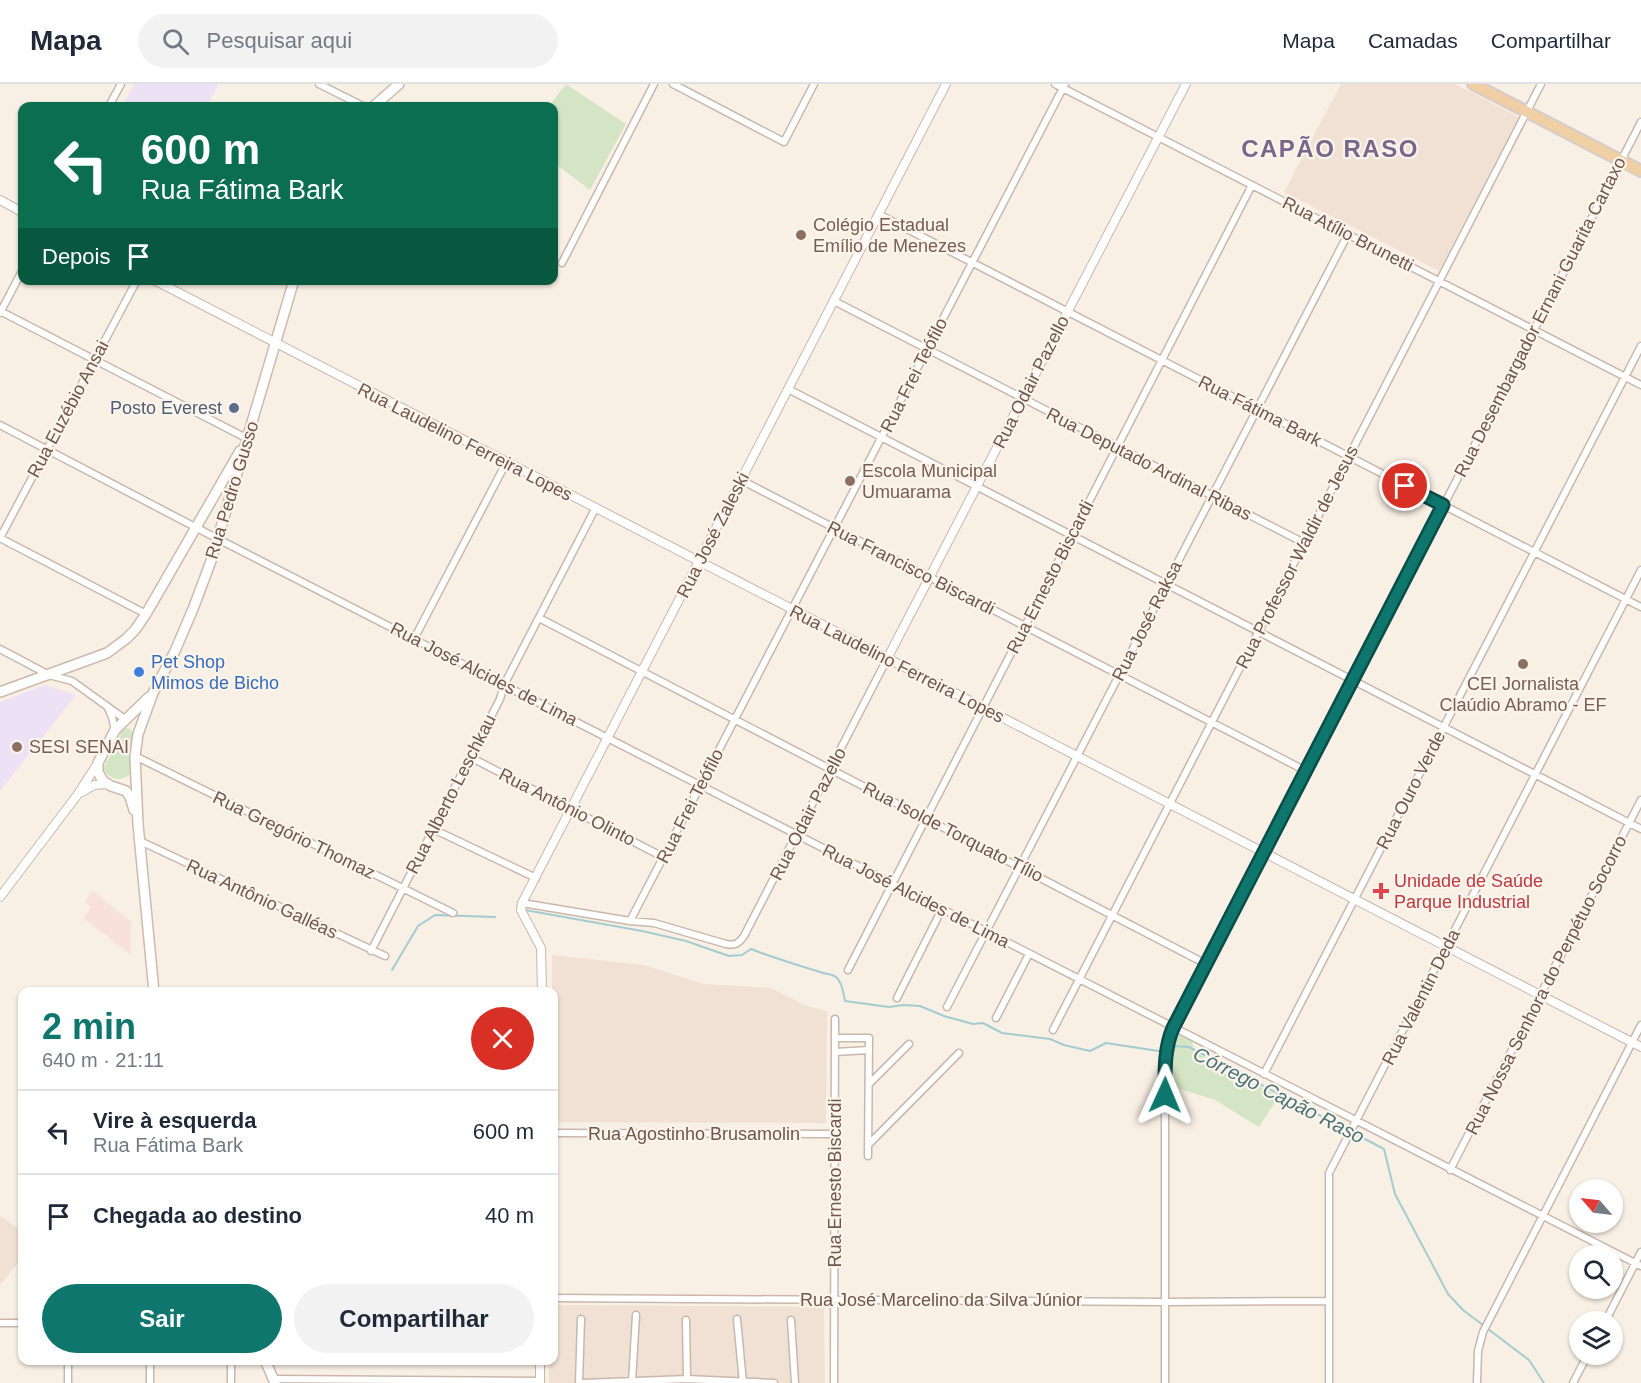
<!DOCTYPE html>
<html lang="pt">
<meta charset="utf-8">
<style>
body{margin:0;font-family:Arial,sans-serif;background:#f2f2f3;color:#1f2937;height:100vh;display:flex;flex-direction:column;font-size:22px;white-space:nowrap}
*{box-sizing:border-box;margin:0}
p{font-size:20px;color:#747a83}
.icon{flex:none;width:33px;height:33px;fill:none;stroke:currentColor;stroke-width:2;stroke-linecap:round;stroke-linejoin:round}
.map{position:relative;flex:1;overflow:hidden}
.panel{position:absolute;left:18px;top:903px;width:540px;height:378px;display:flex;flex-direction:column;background:#fff;border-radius:12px;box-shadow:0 2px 4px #0004}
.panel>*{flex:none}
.guide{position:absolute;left:18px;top:18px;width:540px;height:183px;border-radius:12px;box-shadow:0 2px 4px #0004;background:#0b6e4f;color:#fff;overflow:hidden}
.needle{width:39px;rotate:298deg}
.fabs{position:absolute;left:1569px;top:1095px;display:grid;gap:12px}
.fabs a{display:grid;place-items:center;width:54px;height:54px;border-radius:50%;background:#fff;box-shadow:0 2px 4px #0004;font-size:30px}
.pin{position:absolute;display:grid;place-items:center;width:51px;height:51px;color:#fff;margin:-26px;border:3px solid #fff;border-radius:50%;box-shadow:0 2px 6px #0007}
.me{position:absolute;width:66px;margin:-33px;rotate:1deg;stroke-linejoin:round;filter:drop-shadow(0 0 4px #0008)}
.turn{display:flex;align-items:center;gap:21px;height:126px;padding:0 24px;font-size:27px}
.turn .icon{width:78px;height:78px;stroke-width:2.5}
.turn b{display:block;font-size:42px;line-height:51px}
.then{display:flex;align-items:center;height:57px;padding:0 24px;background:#0003;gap:12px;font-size:22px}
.round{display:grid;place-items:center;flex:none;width:63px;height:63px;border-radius:32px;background:#f2f2f3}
.overview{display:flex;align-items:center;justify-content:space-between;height:102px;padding:0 24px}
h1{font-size:36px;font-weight:700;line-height:45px;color:#0f766e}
.action{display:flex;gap:12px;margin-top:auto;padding:12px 24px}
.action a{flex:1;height:69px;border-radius:36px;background:#0f766e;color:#fff;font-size:24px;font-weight:700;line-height:69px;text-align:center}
.action a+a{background:#f2f2f3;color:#1f2937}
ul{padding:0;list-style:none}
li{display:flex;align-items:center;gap:18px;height:84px;padding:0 24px;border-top:2px solid #e0e1e3}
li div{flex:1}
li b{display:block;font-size:22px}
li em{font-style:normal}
header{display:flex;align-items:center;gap:36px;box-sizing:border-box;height:84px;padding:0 30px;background:#fff;border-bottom:2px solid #e0e1e3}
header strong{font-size:28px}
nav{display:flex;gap:33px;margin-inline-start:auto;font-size:21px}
.search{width:420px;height:54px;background:#f2f2f3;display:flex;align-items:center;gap:15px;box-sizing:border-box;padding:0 21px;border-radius:33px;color:#747a83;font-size:22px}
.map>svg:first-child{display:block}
</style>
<header>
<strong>Mapa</strong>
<div class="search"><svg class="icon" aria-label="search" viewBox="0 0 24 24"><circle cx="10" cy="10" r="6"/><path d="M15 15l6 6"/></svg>Pesquisar aqui</div>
<nav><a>Mapa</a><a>Camadas</a><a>Compartilhar</a></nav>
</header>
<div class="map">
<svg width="1641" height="1299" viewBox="0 0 1641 1299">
<rect width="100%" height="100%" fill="#f9f0e5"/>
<path fill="#f0e1d4" d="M1341,0H1455L1519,33L1439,187L1284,108Z
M552,871L644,881L704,900L771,904L804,921L827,927L826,1039L554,1038V908L552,907Z
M0,1131L22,1148V1174L0,1201Z
M554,1221L824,1223L825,1299H549V1277L554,1276Z"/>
<path fill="#f8e1da" d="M93,807L131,838V871L83,834L91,823L85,818Z"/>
<path fill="#ede2f5" d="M134,0H219L207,22H122Z
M45,601L76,611L0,707V618Z"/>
<path fill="#d4e5c5" d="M566,0L626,40L590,106L554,79V22H549Z
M126,644L130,645L134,650L130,667L131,689C121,699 109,696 103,684L117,660L122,645Z
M1175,951L1191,954L1194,966L1208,976L1279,1012L1259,1043L1215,1016L1180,1005L1172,1001Z"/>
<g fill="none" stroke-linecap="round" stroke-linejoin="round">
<path stroke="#a3ccd1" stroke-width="2" d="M525,826L642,847L686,857L729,872L742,871L751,865C774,874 797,881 820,888C826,891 833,889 837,894C843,900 843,909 845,917L889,923L903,921L920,922L944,932L973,940L983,939L1002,949L1050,955L1064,961L1090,967L1106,959L1165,968
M392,886L418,842L435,831L495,833
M1170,965L1173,962L1189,963L1384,1065L1395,1110L1448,1210L1463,1226L1529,1276L1544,1299"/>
<g stroke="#c9b7ac" stroke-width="9">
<path id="minor" d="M319,0L363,22
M673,0L784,58L814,0
M1055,0L1641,301
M109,22L121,0
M878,130L1641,523
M562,179L654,0
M137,196L0,454L146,530
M834,217L1304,459
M0,227L248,355
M0,229L22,187
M788,305L1641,745
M0,341L218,455L1641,1182
M741,396L1306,687
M539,534L1206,880
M414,555L506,379
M0,565L49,591L72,597L126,636
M108,624L112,633L115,646
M135,672L453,829
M470,673L663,773
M433,745L536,794
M140,757L385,872
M522,819L630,837L654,839L726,860C735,862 739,859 744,852L887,575
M630,837L1065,0
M371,867L500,615L504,601L595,425
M848,886L1252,101
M897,914L942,825
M947,923L1348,150
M996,934L1029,870
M1053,946L1541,0
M835,954H869L868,1072
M835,968L869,966
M1264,990L1641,262
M869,1000L909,960
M554,1049L835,1050
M869,1060L959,969
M1450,1086L1641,716
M554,1214L1164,1218L1329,1217
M737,1235L743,1299
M686,1236L687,1295
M791,1236L795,1299
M1605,1238L1641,1168
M0,1239H22
M274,1295L540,1297
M632,1298L636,1231
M68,1299V1276
M150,1299V1276
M231,1299V1276
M579,1299L581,1235
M584,1299L687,1295L774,1299
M834,1299L835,935
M1165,1299V976L1171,951L1641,38
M1329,1299V1089L1641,486
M1477,1299L1478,1267L1483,1248L1641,941
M1573,1299L1588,1270"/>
</g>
<g stroke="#c9b7ac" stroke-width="10">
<path id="tertiary" d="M0,116L22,128
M154,196L1641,963
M887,575L1186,0
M82,708L94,701L108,700
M0,813L78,710L98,679
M542,908L541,864L523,830L521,826L522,819L946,0
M540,1299V1276"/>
</g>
<g stroke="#ceb9ad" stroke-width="12">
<path id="secondary" d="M374,22L399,0
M0,608L107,569L126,555L135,546L146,530L240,367
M134,726L130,713L126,707L111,702L103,697L98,688V679L115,646L149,613
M154,908L138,740L135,672L138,650L153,609L175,567L193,525L211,477L294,196
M265,1276L275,1299"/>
</g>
<g stroke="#d4cdca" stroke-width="14">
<path id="primary" d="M1473,0L1641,87"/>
</g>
<use href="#minor" stroke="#fff" stroke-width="6"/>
<use href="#tertiary" stroke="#fff" stroke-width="8"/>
<use href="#secondary" stroke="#fff" stroke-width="9"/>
<use href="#primary" stroke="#f0cfa5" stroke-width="10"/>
</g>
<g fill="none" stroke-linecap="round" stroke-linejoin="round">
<g stroke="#0a4d48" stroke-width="15">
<path id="route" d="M1165,1011C1165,988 1164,965 1173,944L1443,421L1405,402"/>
</g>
<use href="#route" stroke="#0f766e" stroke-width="10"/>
</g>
<g fill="#8d6e63" stroke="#fcf4ea" stroke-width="2">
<circle cx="801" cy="151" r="6"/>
<circle cx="850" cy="397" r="6"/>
<circle cx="1523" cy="580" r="6"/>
<circle cx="17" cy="663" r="6"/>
</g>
<circle fill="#5c6f8a" stroke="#fcf4ea" stroke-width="2" cx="234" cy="324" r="6"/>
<circle fill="#3f7fe0" stroke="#fcf4ea" stroke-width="2" cx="139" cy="588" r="6"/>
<path fill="#e0444e" stroke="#fcf4ea" stroke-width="2" d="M1378 798h6v6h6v6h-6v6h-6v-6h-6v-6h6z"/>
<g text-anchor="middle" stroke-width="4.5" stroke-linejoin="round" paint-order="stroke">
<g font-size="18" fill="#785e54" stroke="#fcf4ea" text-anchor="start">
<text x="813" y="147">Colégio Estadual<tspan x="813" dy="21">Emílio de Menezes</tspan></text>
<text x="862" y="393">Escola Municipal<tspan x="862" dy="21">Umuarama</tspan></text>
<text x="1523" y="606" text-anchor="middle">CEI Jornalista<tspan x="1523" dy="21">Claúdio Abramo - EF</tspan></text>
<text x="29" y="669">SESI SENAI</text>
</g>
<g font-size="18" fill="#6f574d" stroke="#fcf4ea">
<text transform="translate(1348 150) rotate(27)" y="6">Rua Atílio Brunetti</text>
<text transform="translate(1540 233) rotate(-63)" y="6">Rua Desembargador Ernani Guarita Cartaxo</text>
<text transform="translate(914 291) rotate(-63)" y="6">Rua Frei Teófilo</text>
<text transform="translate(1031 298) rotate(-63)" y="6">Rua Odair Pazello</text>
<text transform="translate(68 325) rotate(-62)" y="6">Rua Euzébio Ansai</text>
<text transform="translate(1260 327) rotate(27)" y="6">Rua Fátima Bark</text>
<text transform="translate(465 358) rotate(27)" y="6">Rua Laudelino Ferreira Lopes</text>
<text transform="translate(1149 380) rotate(27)" y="6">Rua Deputado Ardinal Ribas</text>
<text transform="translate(232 406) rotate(-73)" y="6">Rua Pedro Gusso</text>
<text transform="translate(713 451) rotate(-63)" y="6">Rua José Zaleski</text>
<text transform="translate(1297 473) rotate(-63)" y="6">Rua Professor Waldir de Jesus</text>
<text transform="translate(911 484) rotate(27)" y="6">Rua Francisco Biscardi</text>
<text transform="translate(1050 493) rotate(-63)" y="6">Rua Ernesto Biscardi</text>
<text transform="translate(1147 537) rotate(-63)" y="6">Rua José Raksa</text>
<text transform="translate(897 580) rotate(27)" y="6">Rua Laudelino Ferreira Lopes</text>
<text transform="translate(484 590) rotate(27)" y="6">Rua José Alcides de Lima</text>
<text transform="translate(1411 706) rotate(-63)" y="6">Rua Ouro Verde</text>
<text transform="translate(451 710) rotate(-63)" y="6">Rua Alberto Leschkau</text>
<text transform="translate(690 722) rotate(-63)" y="6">Rua Frei Teófilo</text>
<text transform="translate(567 723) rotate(27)" y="6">Rua Antônio Olinto</text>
<text transform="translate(808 730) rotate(-63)" y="6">Rua Odair Pazello</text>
<text transform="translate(953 748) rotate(27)" y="6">Rua Isolde Torquato Tílio</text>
<text transform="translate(294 751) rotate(26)" y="6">Rua Gregório Thomaz</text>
<text transform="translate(916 812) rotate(27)" y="6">Rua José Alcides de Lima</text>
<text transform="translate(262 815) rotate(25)" y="6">Rua Antônio Galléas</text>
<text transform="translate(1546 901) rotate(-63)" y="6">Rua Nossa Senhora do Perpétuo Socorro</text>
<text transform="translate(1421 913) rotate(-63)" y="6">Rua Valentin Deda</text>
<text x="694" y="1056">Rua Agostinho Brusamolin</text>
<text transform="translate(835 1099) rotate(-90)" y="6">Rua Ernesto Biscardi</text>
<text x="941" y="1222">Rua José Marcelino da Silva Júnior</text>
</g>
<g font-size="18" fill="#4e5e75" stroke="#fcf4ea" text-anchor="end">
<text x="222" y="330">Posto Everest</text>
</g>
<g font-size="18" fill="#366cbe" stroke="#fcf4ea" text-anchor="start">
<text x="151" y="584">Pet Shop<tspan x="151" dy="21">Mimos de Bicho</tspan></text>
</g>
<g font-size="18" fill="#be3a42" stroke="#fcf4ea" text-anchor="start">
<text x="1394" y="803">Unidade de Saúde<tspan x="1394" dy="21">Parque Industrial</tspan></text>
</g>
<g font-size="20" font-style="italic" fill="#477379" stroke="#fcf4ea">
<text transform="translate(1279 1011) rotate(27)" y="7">Córrego Capão Raso</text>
</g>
<g font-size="24" font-weight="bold" letter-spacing="1.5" fill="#7b668b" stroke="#fcf4ea">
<text x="1330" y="73">CAPÃO RASO</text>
</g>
</g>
</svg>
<div class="fabs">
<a><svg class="needle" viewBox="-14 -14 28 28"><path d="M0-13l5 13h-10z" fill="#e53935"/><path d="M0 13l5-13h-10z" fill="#747a83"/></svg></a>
<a><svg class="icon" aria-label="search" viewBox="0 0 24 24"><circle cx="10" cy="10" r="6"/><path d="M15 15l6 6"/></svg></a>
<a><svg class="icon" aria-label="layers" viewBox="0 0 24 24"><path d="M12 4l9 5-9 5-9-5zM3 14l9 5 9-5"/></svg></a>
</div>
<div class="pin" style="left:1405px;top:402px;background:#d93025"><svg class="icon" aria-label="arrive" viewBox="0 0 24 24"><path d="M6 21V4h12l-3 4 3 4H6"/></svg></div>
<svg class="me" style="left:1165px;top:1011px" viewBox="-20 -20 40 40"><path d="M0-17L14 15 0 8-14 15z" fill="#0f766e" stroke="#fff" stroke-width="4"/></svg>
<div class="guide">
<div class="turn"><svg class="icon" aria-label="left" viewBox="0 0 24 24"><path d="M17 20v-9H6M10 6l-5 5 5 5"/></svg><div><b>600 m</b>Rua Fátima Bark</div></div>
<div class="then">Depois<svg class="icon" aria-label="arrive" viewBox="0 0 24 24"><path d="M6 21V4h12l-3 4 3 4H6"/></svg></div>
</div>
<section class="panel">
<div class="overview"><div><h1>2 min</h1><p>640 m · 21:11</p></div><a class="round" style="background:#d93025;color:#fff"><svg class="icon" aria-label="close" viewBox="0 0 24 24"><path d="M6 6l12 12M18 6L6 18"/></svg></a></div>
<ul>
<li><svg class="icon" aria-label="left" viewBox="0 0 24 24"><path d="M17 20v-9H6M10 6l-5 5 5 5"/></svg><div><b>Vire à esquerda</b><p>Rua Fátima Bark</p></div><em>600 m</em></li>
<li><svg class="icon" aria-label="arrive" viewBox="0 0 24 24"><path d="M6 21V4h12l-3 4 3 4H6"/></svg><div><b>Chegada ao destino</b></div><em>40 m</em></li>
</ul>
<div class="action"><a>Sair</a><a>Compartilhar</a></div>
</section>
</div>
